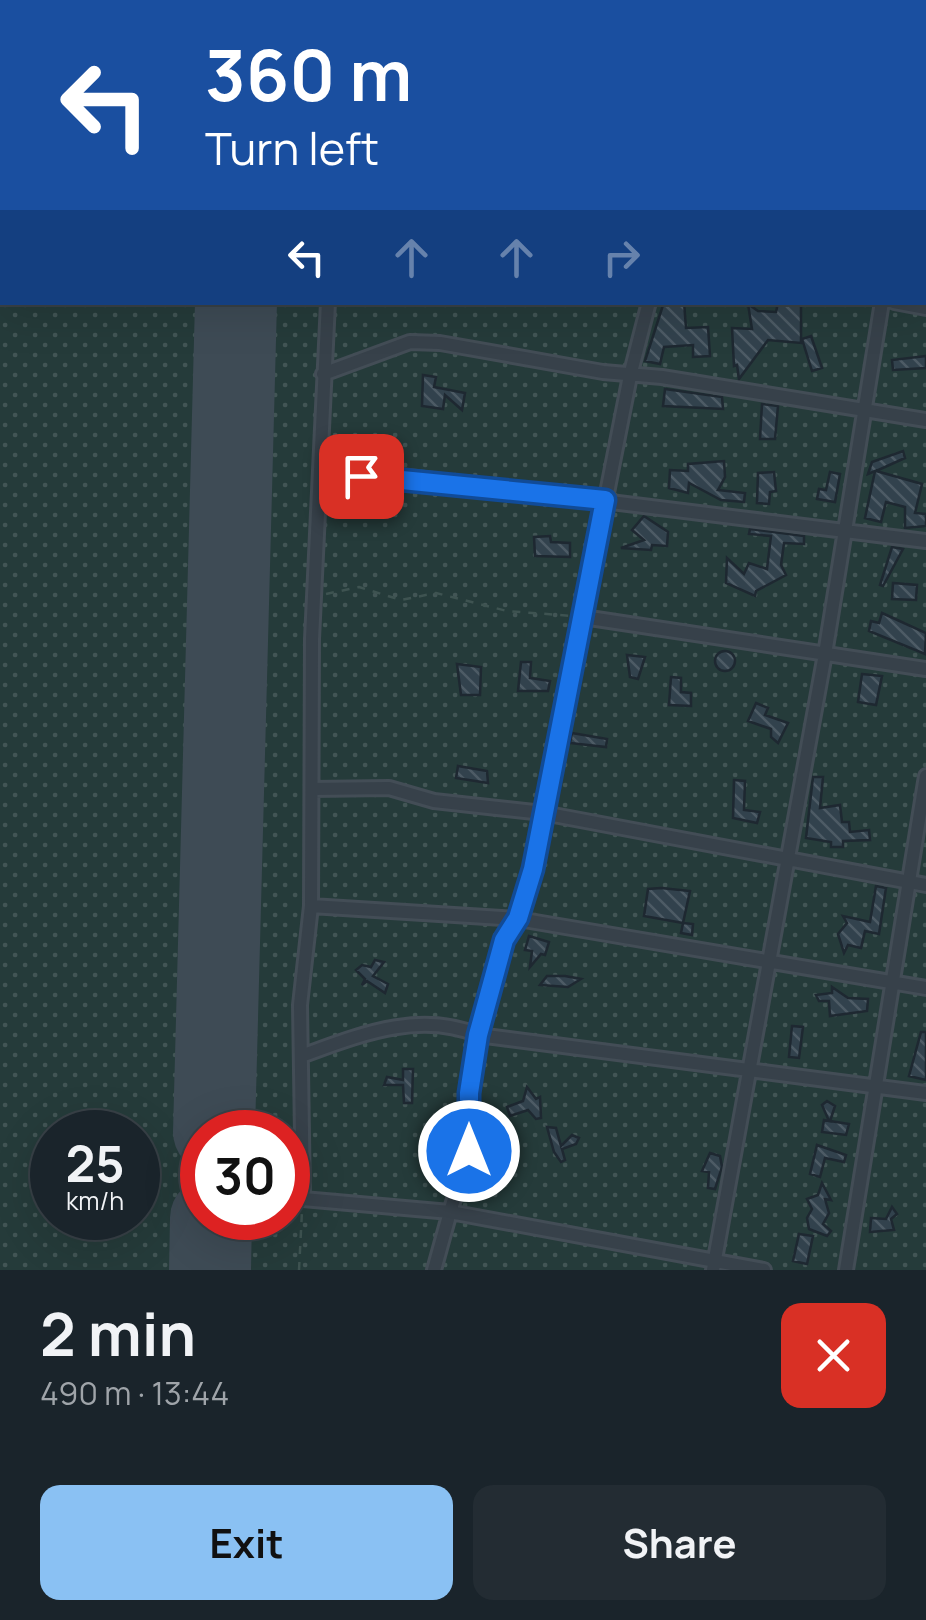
<!DOCTYPE html>
<meta charset="utf-8">
<style>
body{margin:0;font-family:Manrope,sans-serif;background:#232c33;color:#f1f3f6;height:100vh;display:flex;flex-direction:column;font-size:38px;white-space:nowrap}
*{box-sizing:border-box;margin:0}
p{font-size:32px;color:#9fa4a9}
.icon{flex:none;width:55px;height:55px;fill:none;stroke:currentColor;stroke-width:2;stroke-linecap:round;stroke-linejoin:round}
.map{position:relative;height:1270px;overflow:hidden}
.side{display:flex;flex-direction:column;background:#1a242b;flex:1}
.side>*{flex:none}
.guide{position:absolute;left:0px;top:0px;width:928px;height:305px;box-shadow:0 10px 40px #0002,0 0 0 2px #384147;background:#1a4fa0;color:#fff;overflow:hidden}
.speed{position:absolute;left:30px;top:1110px;display:flex;gap:20px;font-size:50px;font-weight:700;text-align:center}
.speed>*{display:grid;place-content:center;width:130px;height:130px;border-radius:50%;background:#1a242b;box-shadow:0 10px 40px #0002,0 0 0 2px #384147;line-height:1}
.speed small{font-size:25px;font-weight:400}
.speed .limit{border:15px solid #d22;background:#fff;color:#111}
.pin{position:absolute;display:grid;place-items:center;width:85px;height:85px;color:#fff;margin:-42px;border-radius:20px;box-shadow:0 5px 15px #0006}
.me{position:absolute;width:110px;margin:-55px;rotate:0deg;stroke-linejoin:round;filter:drop-shadow(0 0 8px #0008)}
.turn{display:flex;align-items:center;gap:35px;height:210px;padding:0 40px;font-size:45px}
.turn .icon{width:130px;height:130px;stroke-width:2.5}
.turn b{display:block;font-size:70px;line-height:85px}
.lanes{display:flex;align-items:center;height:95px;padding:0 40px;background:#0003;justify-content:center;gap:50px;direction:ltr}
.lanes .off{opacity:.35}
.round{display:grid;place-items:center;flex:none;width:105px;height:105px;border-radius:20px;background:#232c33}
.head{display:flex;align-items:center;justify-content:space-between;height:170px;padding:0 40px}
h1{font-size:60px;font-weight:700;line-height:75px}
.primary-button{display:flex;gap:20px;margin-top:auto;padding:20px 40px}
.primary-button a{flex:1;height:115px;border-radius:20px;background:#8ac1f3;color:#111;font-size:40px;font-weight:700;line-height:115px;text-align:center}
.primary-button a+a{background:#232c33;color:#f1f3f6}
.map>svg:first-child{display:block}
</style>
<div class="map">
<svg width="926" height="1270" viewBox="0 0 926 1270">
<defs>
<pattern id="park-dots" width="8" height="8" patternUnits="userSpaceOnUse" patternTransform="scale(2.5)"><rect width="8" height="8" fill="#253b3a"/><path d="M2 2h.1M6 6h.1" fill="none" stroke="#425555" stroke-width="1.8" stroke-linecap="round"/></pattern>
<pattern id="building-back-hatch" width="6" height="6" patternUnits="userSpaceOnUse" patternTransform="scale(2.5)"><rect width="6" height="6" fill="#32424d"/><path d="M-1 5l2 2M0 0l6 6M5-1l2 2" fill="none" stroke="#4d5b65"/></pattern>
</defs>
<rect width="100%" height="100%" fill="#233039"/>
<path fill="url(#park-dots)" fill-rule="evenodd" d="M0,0H926V1270H0ZM2,2H925V302H2ZM52,1132H138V1218H52ZM202,1132H288V1218H202Z"/>
<g fill="none" stroke-linecap="round" stroke-linejoin="round">
<path stroke="#3e4b55" stroke-width="82" d="M244,2V0
M214,1132L236,302
M210,1270L211,1218"/>
</g>
<path fill="url(#building-back-hatch)" stroke="#1e2831" stroke-width="2.5" d="M664,302H684L686,328L708,327L710,356L693,357V345L664,347L660,364L645,361Z
M778,303L801,306V343L768,340L739,379L737,365L734,366L732,328L752,329L748,304L758,311L776,312Z
M811,336L822,368L812,371L802,339Z
M926,356V368L893,370L892,360Z
M423,375L436,377L434,387L465,393L462,410L445,395L443,409L422,406Z
M665,389L722,397L723,409L663,406Z
M762,404L778,406L775,439H760Z
M903,451L905,458L876,471L922,484L915,513L926,514V526L905,528V507L886,502L881,522L865,518L875,471L868,474L872,462Z
M724,461L725,477L718,490L745,493L744,502L721,500L689,483L688,493L669,488L670,470L688,471V464Z
M774,472L776,491L770,492L769,504L757,503L758,473Z
M830,472L840,474L835,502L817,499L819,489L826,490Z
M644,516L668,532L667,546L652,545L651,550L621,548L644,540L632,530Z
M750,529L804,536V544L784,543L781,565L786,575L756,591L755,596L726,583L727,558L744,574L749,563L767,569L771,536L749,534Z
M550,536L551,542L570,543V557L535,556L534,537Z
M892,547L903,549L883,586L880,585Z
M893,583L917,585L916,600L892,599Z
M882,613L926,633L925,654L869,631L871,621L879,623Z
M715 661a10 10 0 1 1 20 0a10 10 0 1 1-20 0Z
M627,655L645,657L638,679L630,677Z
M521,662H531L530,678L550,681L548,691H518Z
M457,664L481,667L480,695H461Z
M862,674L882,676L876,705L858,702Z
M671,677L681,678V692L691,693V706L669,705Z
M756,703L768,708L765,715L788,723L778,743L771,737V729L748,721Z
M572,733L607,739L606,747L570,743Z
M458,766L487,771L488,783L456,778Z
M813,777H823L820,808L840,805L842,822H849L850,832L869,830L870,840L843,841V847H831V842L806,838Z
M734,780L745,781L744,810L760,812L757,823L733,818Z
M876,886L886,888L879,934L865,931L861,948L848,945L844,953L838,934L847,923L843,916L870,922Z
M661,888L690,891L683,923L693,924L692,935L681,933L683,923L644,916L648,889Z
M529,936L549,942L545,955L541,954L530,967L532,951L525,950Z
M375,960L384,962L373,976L388,984L385,993L367,981L362,985L365,979L356,970L362,965L371,967Z
M547,976H565L581,979L568,987L540,985Z
M832,987L848,998L868,999L867,1011L830,1016L829,1001H819L816,995L832,993Z
M792,1026L803,1027L799,1058L789,1057Z
M921,1032H926V1080L909,1076Z
M403,1069H413L412,1103H404L403,1085H384L387,1077L403,1080Z
M527,1087L536,1099L540,1097L541,1118L536,1119L528,1110L510,1116L507,1107L523,1101Z
M827,1101L835,1106L830,1121L849,1124L846,1135L822,1132L824,1120L829,1121L822,1105Z
M547,1127L556,1128L561,1146L572,1135L579,1138L576,1144L562,1149L565,1160L561,1162L554,1152Z
M817,1145L846,1155L844,1162L825,1158L820,1177L810,1174Z
M710,1153L720,1156L722,1167L715,1189L708,1188L709,1172L702,1171Z
M822,1183L831,1200L825,1199L829,1213L823,1224L831,1231L827,1236L809,1229L807,1218L812,1209L807,1199L818,1195Z
M892,1207L897,1214L891,1219L894,1230L870,1232L871,1218L886,1219Z
M799,1234L813,1236L807,1264L793,1261Z"/>
<g fill="none" stroke-linecap="round" stroke-linejoin="round">
<g stroke="#434d56" stroke-width="18">
<path id="minor" d="M565,0L567,2
M712,2L713,0
M925,50L926,44
M925,85H926
M925,197H926
M328,302L312,639L311,906L300,1005L303,1199L450,1212L434,1270
M649,302L630,376L533,869L518,919L504,941L478,1035L926,1093
M894,302L926,308
M323,374L410,342L440,343L603,372L662,377L926,420
M321,475L401,476L926,541
M583,617L926,669
M312,789L389,788L434,801L543,813L926,885
M311,906L518,919L926,988
M301,1056C357,1036 418,1010 478,1035L469,1093V1151L450,1212L764,1270
M713,1270L825,654L882,302
M846,1270L926,776"/>
</g>
<path stroke="#3e5351" stroke-width="2.5" stroke-dasharray="8 8" stroke-linecap="butt" d="M152,0V2
M0,81L2,80
M0,132H2
M326,594L359,587L401,600L436,593L507,611L572,616
M299,1270L302,1211"/>
<use href="#minor" stroke="#37414a" stroke-width="12"/>
</g>
<g fill="none" stroke-linecap="round" stroke-linejoin="round">
<g stroke="#114b97" stroke-width="25">
<path id="route" d="M361,476L605,500L533,869L518,918L504,940L478,1035L469,1093V1151"/>
</g>
<use href="#route" stroke="#1a73e8" stroke-width="18"/>
</g>
</svg>
<div class="speed"><div>25<small>km/h</small></div><div class="limit">30</div></div>
<div class="pin" style="left:361px;top:476px;background:#d93025"><svg class="icon" aria-label="arrive" viewBox="0 0 24 24"><path d="M6 21V4h12l-3 4 3 4H6"/></svg></div>
<svg class="me" style="left:469px;top:1151px" viewBox="-20 -20 40 40"><circle r="17" fill="#1a73e8" stroke="#fff" stroke-width="3"/><path d="M0-11L8 9 0 5-8 9z" fill="#fff"/></svg>
<div class="guide">
<div class="turn"><svg class="icon" aria-label="left" viewBox="0 0 24 24"><path d="M17 20v-9H6M10 6l-5 5 5 5"/></svg><div><b>360 m</b>Turn left</div></div>
<div class="lanes"><svg class="icon" aria-label="left" viewBox="0 0 24 24"><path d="M17 20v-9H6M10 6l-5 5 5 5"/></svg><svg class="icon off" aria-label="ahead" viewBox="0 0 24 24"><path d="M12 20V5M6 11l6-6 6 6"/></svg><svg class="icon off" aria-label="ahead" viewBox="0 0 24 24"><path d="M12 20V5M6 11l6-6 6 6"/></svg><svg class="icon off" aria-label="right" viewBox="0 0 24 24"><path d="M7 20v-9h11M14 6l5 5-5 5"/></svg></div>
</div>
</div>
<section class="side">
<div class="head"><div><h1>2 min</h1><p>490 m · 13:44</p></div><a class="round" style="background:#d93025;color:#fff"><svg class="icon" aria-label="close" viewBox="0 0 24 24"><path d="M6 6l12 12M18 6L6 18"/></svg></a></div>
<div class="primary-button"><a>Exit</a><a>Share</a></div>
</section>
